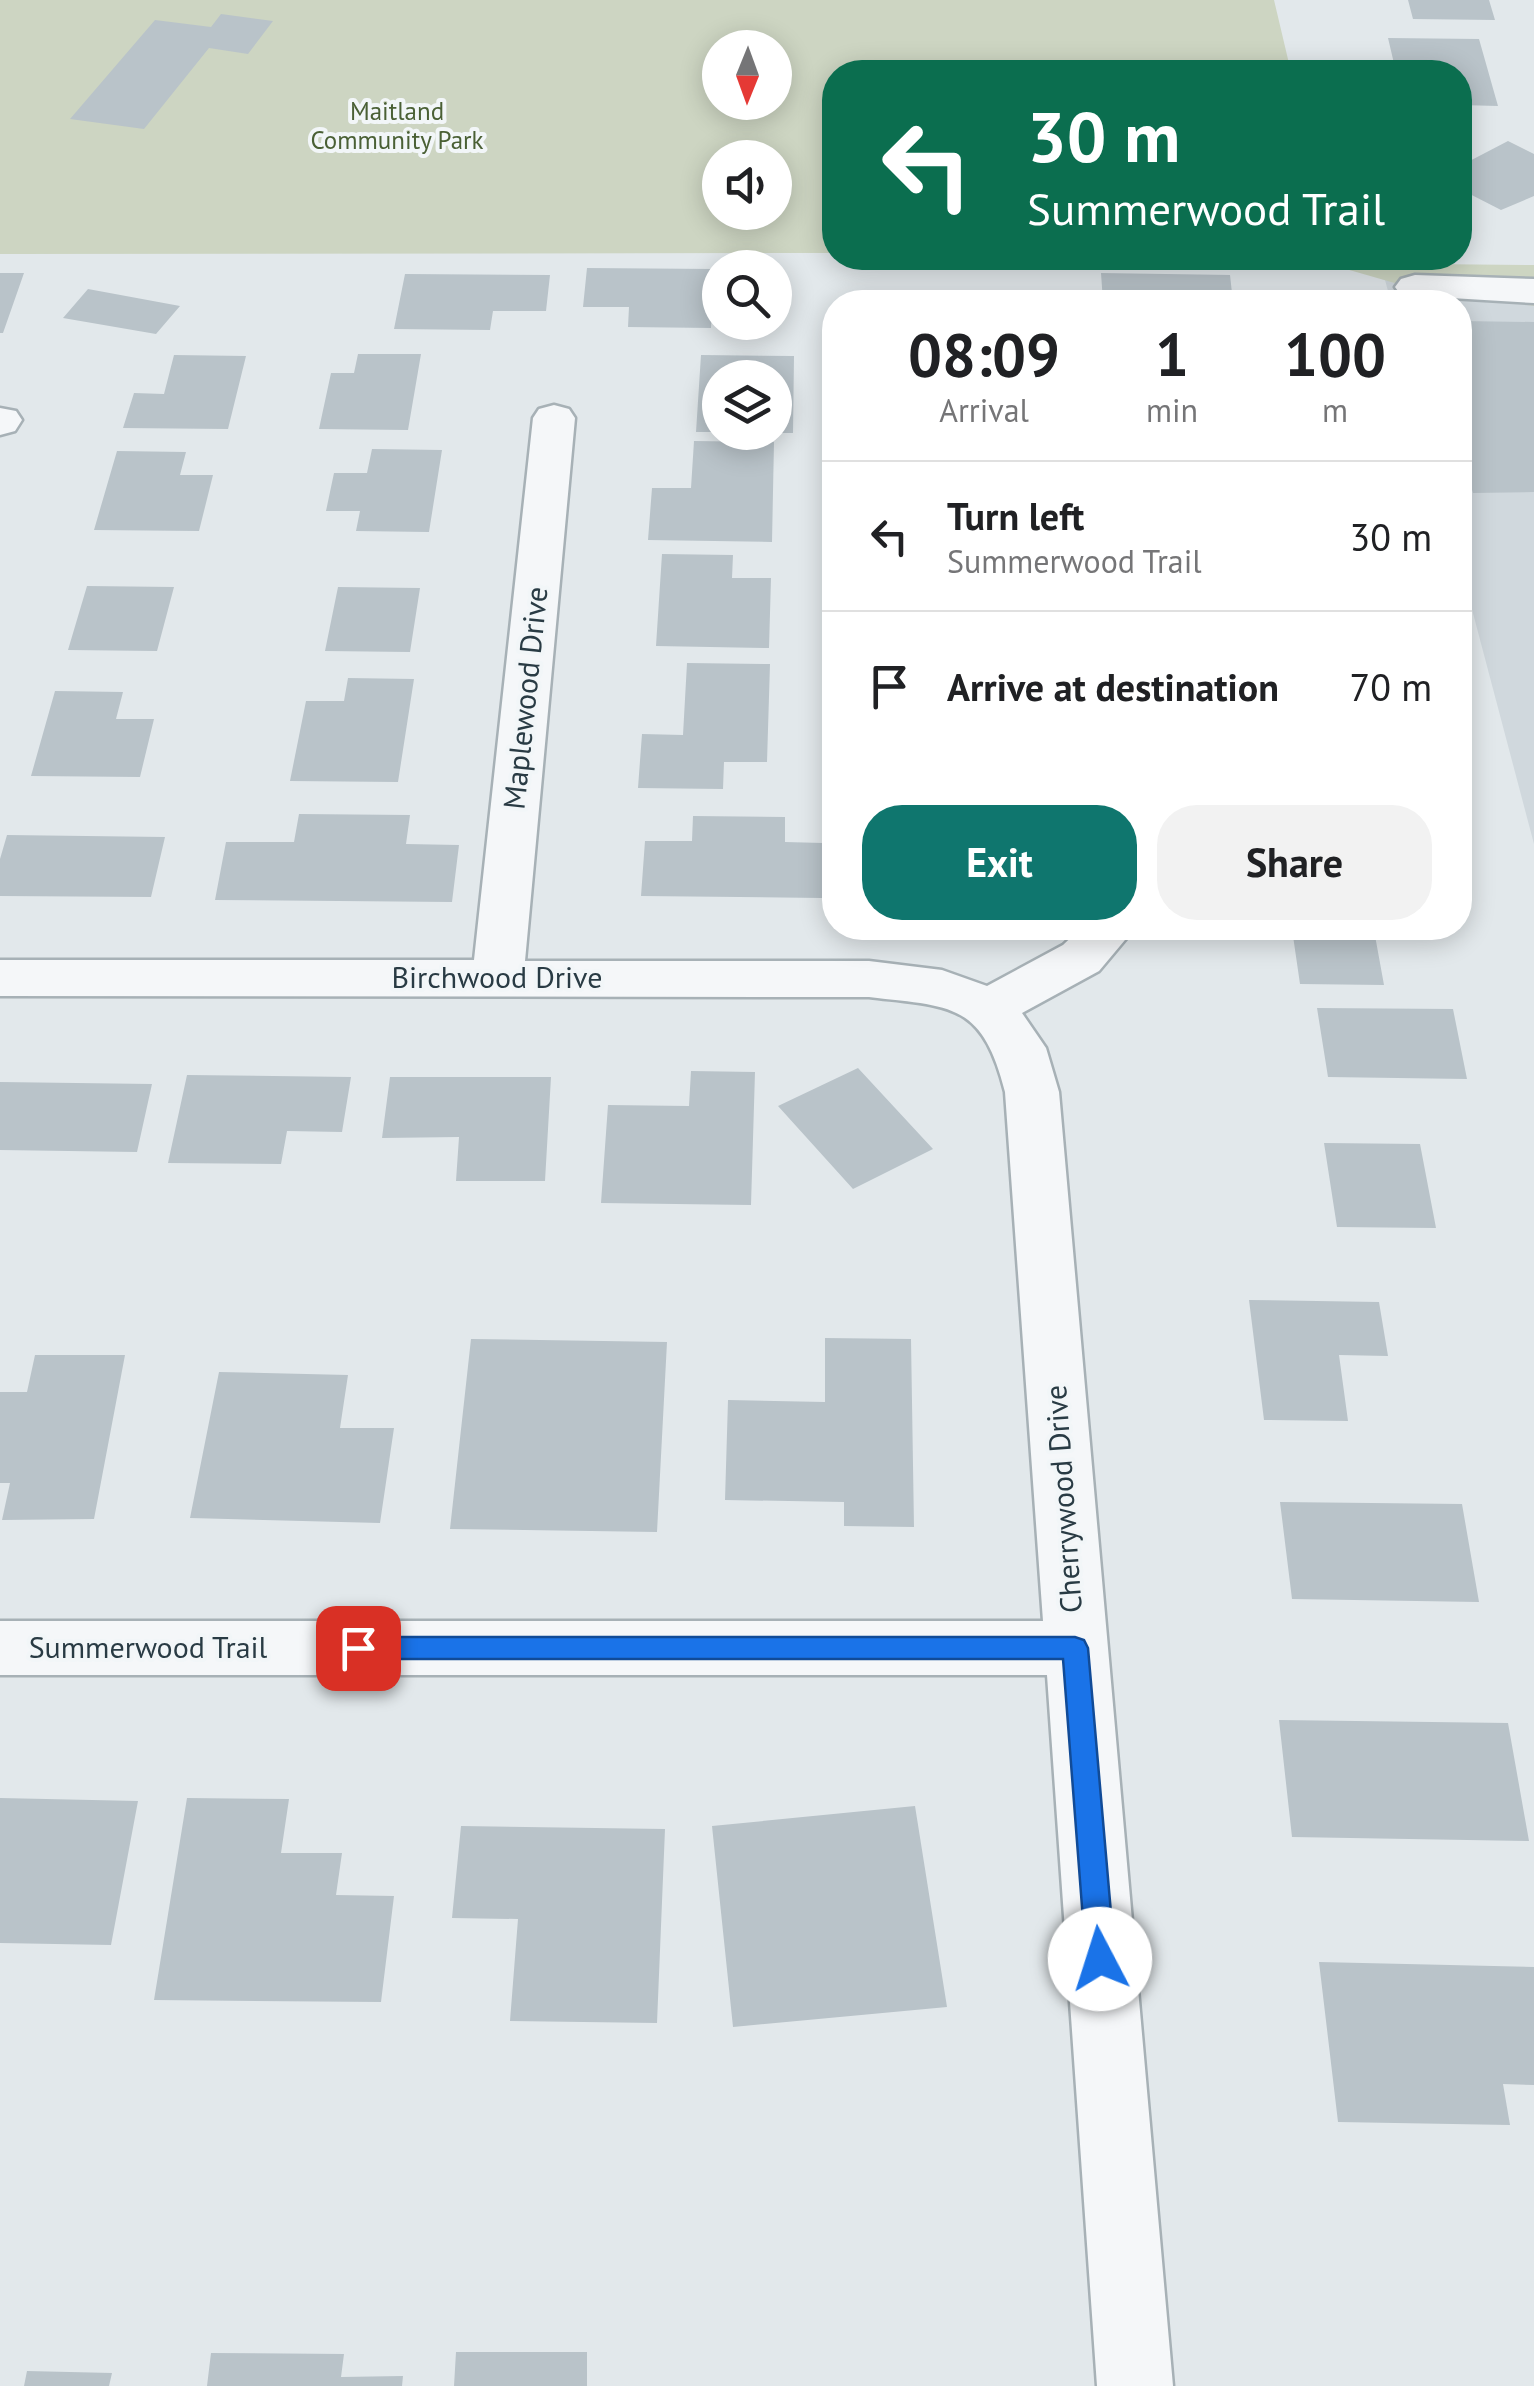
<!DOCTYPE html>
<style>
body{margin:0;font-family:"PT Sans",sans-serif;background:#f2f2f2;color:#202124;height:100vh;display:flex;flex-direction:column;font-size:38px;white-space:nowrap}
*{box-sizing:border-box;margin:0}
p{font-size:32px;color:#757577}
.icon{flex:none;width:55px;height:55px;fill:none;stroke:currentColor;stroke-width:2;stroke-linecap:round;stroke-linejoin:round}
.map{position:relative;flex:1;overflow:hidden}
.drawer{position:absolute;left:822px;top:290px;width:650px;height:650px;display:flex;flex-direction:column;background:#fff;border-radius:40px;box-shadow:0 5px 25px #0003}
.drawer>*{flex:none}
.hud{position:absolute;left:822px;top:60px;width:650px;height:210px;border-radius:40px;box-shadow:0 5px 25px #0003;background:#0b6e4f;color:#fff;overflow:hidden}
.needle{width:65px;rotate:181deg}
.buttons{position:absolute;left:702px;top:30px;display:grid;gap:20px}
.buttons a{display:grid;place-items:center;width:90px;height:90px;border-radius:50%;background:#fff;box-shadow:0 5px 25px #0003;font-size:50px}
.pin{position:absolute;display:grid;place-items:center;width:85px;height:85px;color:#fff;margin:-42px;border-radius:20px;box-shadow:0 5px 15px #0006}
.me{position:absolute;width:110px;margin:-55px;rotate:355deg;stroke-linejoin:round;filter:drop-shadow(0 0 8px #0008)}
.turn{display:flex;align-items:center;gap:35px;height:210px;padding:0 40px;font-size:45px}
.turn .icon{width:130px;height:130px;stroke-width:2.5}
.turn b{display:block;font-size:70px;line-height:85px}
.eta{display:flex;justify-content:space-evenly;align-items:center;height:170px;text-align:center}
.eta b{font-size:60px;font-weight:700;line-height:70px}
.action{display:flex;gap:20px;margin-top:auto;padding:20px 40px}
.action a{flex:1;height:115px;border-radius:40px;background:#0f766e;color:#fff;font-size:40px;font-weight:700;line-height:115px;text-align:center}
.action a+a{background:#f2f2f2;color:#202124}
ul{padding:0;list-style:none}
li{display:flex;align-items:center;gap:30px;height:150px;padding:0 40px;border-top:2px solid #e0e0e0}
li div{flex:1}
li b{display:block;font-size:38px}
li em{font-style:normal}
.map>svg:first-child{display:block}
</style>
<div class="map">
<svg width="1534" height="2386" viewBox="0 0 1534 2386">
<rect width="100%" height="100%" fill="#e2e8eb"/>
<path fill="#d0d8dd" d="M1385,280L1534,306V844L1460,564V302H1391Z"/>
<path fill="#cdd5c2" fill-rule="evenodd" d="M0,0H1274L1291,72H835V253L0,254ZM720,48H775V102H720ZM720,158H775V212H720Z
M1325,263L1534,265V306L1405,286Z"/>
<path fill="#b9c3c9" d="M1408,0H1489L1495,20L1413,19Z
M221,14L273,21L248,54L209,48L144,129L70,119L155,20L211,27Z
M1388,38L1479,39L1498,106L1460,105V72H1396Z
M1508,141L1534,154V196L1501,210L1460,189V166Z
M587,268L714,269L711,328L628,327L629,307H583Z
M0,273H24L3,333H0Z
M1101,273L1230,275L1233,302H1103Z
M405,274L550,275L546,311H493L490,330L394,329Z
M88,289L180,306L156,334L63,318Z
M1460,321L1534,322V492L1473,493L1460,449Z
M358,354H421L408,430L319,429L331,373H354Z
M174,355L246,356L228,429L123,428L134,393L164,394Z
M701,355L794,356L793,433H775V378H720V432H696Z
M694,441L774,442L772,542L648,540L652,488H691Z
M372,449L442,450L429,532L356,531L360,511H326L334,473H367Z
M117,451L186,452L180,475H213L199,531L94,530Z
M662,554L733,555L732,578H771L769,648L656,646Z
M87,586L174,587L157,651L68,650Z
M338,587L420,588L410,652L325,651Z
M687,663L770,664L767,762H724L723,789L638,788L642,734L683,735Z
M348,678L414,679L398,782L290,781L306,701H344Z
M55,691L123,692L116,719H154L140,777L31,776Z
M299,814L410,815L406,844L459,845L452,902L215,900L226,842H294Z
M693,816L785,817V842L823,843L822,898L641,896L645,841H692Z
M7,835L165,837L151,897L0,896V859Z
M1292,929L1374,930L1384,985L1300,984Z
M1317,1008L1453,1009L1467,1079L1328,1077Z
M858,1068L933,1149L853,1189L778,1106Z
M691,1071L755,1072L751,1205L601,1203L608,1105L689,1106Z
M187,1075L351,1077L342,1132L287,1131L281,1164L168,1163Z
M390,1077H551L545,1181H456L459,1137L382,1138Z
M0,1082L152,1084L137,1152L0,1150Z
M1324,1143L1420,1144L1436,1228L1337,1227Z
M1249,1300L1379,1302L1388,1356L1339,1355L1348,1421L1264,1420Z
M825,1338L911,1339L914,1527L844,1526V1502L725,1500L728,1400L825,1402Z
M471,1339L667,1342L657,1532L450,1529Z
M35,1355H125L94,1519L2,1520L10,1483H0V1392H27Z
M219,1372L348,1375L340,1428H394L380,1523L190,1518Z
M1280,1502L1462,1504L1479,1602L1292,1599Z
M1279,1720L1508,1723L1529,1841L1292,1837Z
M0,1798L138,1801L111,1945L0,1943Z
M187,1798L289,1799L281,1853H342L336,1895L394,1896L381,2002L154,2000Z
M915,1806L947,2007L733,2027L712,1826Z
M461,1826L665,1829L657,2023L510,2021L518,1919L452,1918Z
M1319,1962L1534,1967V2085L1503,2084L1510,2125L1338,2122Z
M456,2352H587V2386H454Z
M211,2353L344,2354L341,2377L403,2376L402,2386H207Z
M27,2371L112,2373L109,2386H24Z"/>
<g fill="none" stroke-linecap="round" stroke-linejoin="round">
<g stroke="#a7b1b6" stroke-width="5">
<path id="minor" d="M1415,275L1534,279V303L1401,295L1395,287L1401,279Z
M554,405L569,409L575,418L525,961H869L942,970L987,986L1063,945L1081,928H1135L1099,971L1022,1013L1046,1048L1059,1092L1173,2386H1097L1047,1675H0V1621H1043L1005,1092C982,1002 952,1007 869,997L0,996V960H474L533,418L539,409Z
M0,408L16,411L22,420L15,431L0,435Z"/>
</g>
<use href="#minor" fill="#f5f7f9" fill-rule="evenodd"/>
</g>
<path fill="#1a73e8" stroke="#114b97" stroke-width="2.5" d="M358,1637H1075L1084,1640L1088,1648L1115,1959L1110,1968L1100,1972L1091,1968L1086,1959L1063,1659H358L349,1656L346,1648L349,1640Z"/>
<g text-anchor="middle" stroke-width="8" stroke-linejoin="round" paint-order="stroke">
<g font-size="25" fill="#4a6035" stroke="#f2f6f8">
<text x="397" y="120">Maitland<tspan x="397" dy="29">Community Park</tspan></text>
</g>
<g font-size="30" fill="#293b44" stroke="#f2f6f8">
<text transform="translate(526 698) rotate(-84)" y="10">Maplewood Drive</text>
<text x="497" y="988">Birchwood Drive</text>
<text transform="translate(1064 1499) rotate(-94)" y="10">Cherrywood Drive</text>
<text x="148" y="1658">Summerwood Trail</text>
</g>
</g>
</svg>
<div class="buttons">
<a><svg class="needle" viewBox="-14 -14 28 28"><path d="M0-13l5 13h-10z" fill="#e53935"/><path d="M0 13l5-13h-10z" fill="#757577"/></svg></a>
<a><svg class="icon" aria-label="sound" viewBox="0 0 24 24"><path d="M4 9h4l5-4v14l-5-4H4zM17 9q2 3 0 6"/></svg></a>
<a><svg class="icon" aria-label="search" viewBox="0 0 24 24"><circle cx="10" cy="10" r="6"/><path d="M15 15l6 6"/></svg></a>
<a><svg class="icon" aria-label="layers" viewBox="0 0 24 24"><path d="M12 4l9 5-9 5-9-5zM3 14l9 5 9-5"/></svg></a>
</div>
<div class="pin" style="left:358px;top:1648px;background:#d93025"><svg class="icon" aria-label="arrive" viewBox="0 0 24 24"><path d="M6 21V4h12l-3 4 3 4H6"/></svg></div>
<svg class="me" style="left:1100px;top:1959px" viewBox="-20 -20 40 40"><circle r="19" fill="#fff"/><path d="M0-13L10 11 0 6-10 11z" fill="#1a73e8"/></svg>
<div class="hud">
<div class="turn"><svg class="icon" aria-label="left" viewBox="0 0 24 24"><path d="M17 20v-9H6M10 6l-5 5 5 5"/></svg><div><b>30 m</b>Summerwood Trail</div></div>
</div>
<section class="drawer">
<div class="eta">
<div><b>08:09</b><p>Arrival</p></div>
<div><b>1</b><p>min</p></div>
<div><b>100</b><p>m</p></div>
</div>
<ul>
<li><svg class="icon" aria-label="left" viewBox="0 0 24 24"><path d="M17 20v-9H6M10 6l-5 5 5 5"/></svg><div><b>Turn left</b><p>Summerwood Trail</p></div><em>30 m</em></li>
<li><svg class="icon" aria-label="arrive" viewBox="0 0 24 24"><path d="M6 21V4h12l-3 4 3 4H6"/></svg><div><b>Arrive at destination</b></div><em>70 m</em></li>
</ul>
<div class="action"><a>Exit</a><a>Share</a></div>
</section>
</div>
